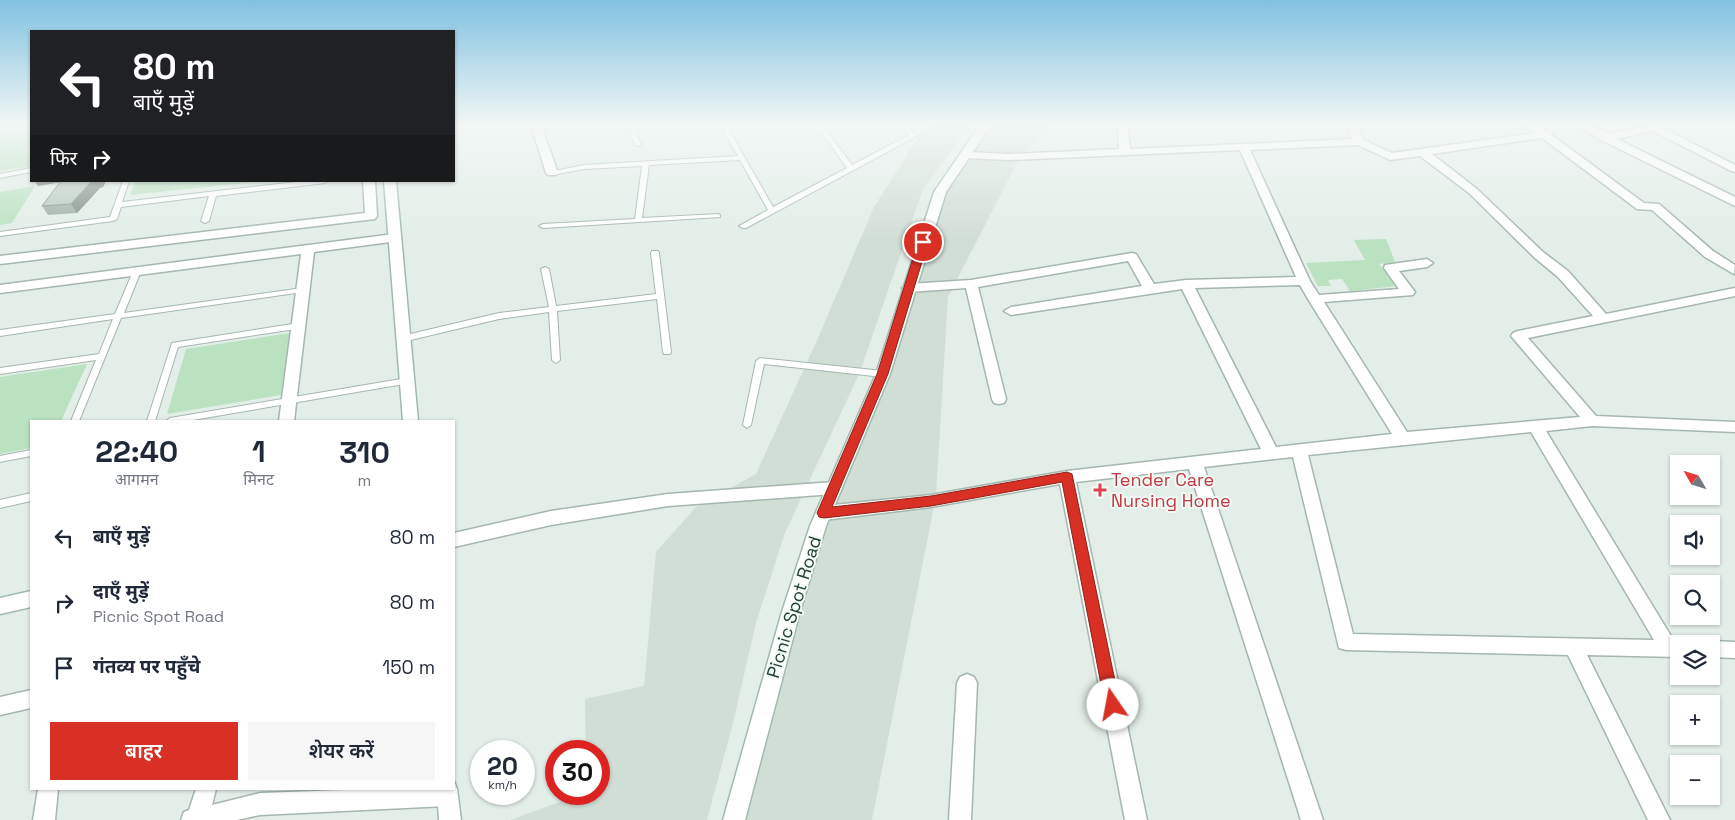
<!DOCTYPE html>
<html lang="hi">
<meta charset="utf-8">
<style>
body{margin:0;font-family:"Space Grotesk","Noto Sans Devanagari",sans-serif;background:#f6f6f7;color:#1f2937;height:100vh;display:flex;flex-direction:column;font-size:19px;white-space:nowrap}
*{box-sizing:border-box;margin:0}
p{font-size:16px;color:#747a83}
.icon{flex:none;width:28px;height:28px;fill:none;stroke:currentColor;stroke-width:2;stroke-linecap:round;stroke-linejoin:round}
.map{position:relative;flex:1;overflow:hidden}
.panel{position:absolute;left:30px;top:420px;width:425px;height:370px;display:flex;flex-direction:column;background:#fff;border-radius:0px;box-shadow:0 1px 4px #0004}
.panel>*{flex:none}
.guide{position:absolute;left:30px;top:30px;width:425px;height:152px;border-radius:0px;box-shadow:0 1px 4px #0004;background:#202124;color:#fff;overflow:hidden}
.needle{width:32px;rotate:309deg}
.controls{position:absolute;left:1670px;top:455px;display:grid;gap:10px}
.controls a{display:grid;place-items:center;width:50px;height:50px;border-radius:0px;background:#fff;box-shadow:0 1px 4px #0004;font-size:25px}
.speed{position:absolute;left:470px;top:740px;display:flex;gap:10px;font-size:25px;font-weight:700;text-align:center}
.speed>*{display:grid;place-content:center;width:65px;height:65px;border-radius:50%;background:#fff;box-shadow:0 1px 4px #0004;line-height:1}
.speed small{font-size:12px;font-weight:400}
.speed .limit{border:8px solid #d22;background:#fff;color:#111}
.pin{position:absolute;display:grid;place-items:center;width:42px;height:42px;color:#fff;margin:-21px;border:2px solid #fff;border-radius:50%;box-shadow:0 1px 5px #0007}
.me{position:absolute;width:55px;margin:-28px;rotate:348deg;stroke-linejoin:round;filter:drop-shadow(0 0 4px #0008)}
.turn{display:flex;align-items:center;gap:18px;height:105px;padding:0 20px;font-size:22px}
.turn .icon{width:65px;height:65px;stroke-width:2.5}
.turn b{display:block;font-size:35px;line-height:42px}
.then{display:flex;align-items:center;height:48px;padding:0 20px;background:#0003;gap:10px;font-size:19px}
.eta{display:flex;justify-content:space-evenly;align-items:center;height:85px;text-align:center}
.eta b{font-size:30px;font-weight:600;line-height:35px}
.button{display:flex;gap:10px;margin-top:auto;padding:10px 20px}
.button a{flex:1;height:58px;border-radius:0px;background:#d93025;color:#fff;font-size:20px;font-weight:600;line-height:58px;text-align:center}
.button a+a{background:#f6f6f7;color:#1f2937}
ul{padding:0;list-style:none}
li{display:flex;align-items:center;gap:15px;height:65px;padding:0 20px}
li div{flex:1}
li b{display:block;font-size:19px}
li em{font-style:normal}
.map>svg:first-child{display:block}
</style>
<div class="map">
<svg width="1735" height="820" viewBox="0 0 1735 820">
<rect width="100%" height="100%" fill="#e3eee8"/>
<path fill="#d1ded6" d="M935,125H970L923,189L860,372L785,533L756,623L733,723L707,820H510L582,794H599V751H586L585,699L644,686L656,552L696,507L756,474L818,338L874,207L918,138Z
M989,125H1051L1018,161L948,297L936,496L872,820H746L814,552L945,192Z"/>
<path fill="#bae1c0" d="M0,125H31V166L0,171Z
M135,181H264L130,195Z
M35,186L12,223L0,225V192Z
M1386,239L1395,262L1379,264L1397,286L1350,291L1342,279L1328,280L1331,286H1318L1306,263L1365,260L1354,240Z
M290,333L281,395L167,414L186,349Z
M87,364L61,421H31V448L0,454V377Z"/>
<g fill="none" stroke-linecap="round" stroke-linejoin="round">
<g stroke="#a5b7ae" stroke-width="2">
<path id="lane" d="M627,125H633L641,145L640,146L635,145Z
M720,125H726L773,207L847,168L816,125H822L852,165L909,135L901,125H908L913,132L927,125H935L915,137L746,228H743L739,226L768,210L740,160L649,165L642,218L718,214L720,215V217L543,228L539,226L543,224L635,219L642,166L584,169L552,175L549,173L550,172L584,165L738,156Z
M31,168V172L0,178V174Z
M123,181H129L122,202L305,181H328L325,183L216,196L209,221L205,223L201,221L209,196L121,207L117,219L113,221L0,236V232L110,217Z
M652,251H658L659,253L671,352L670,354H664L663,352L657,299L557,311L560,360L556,363L552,360L549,312L499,319L402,342L398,339L402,336L499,313L549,307L541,269L545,267L549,269L556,306L656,294L651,253Z
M134,269H137L141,271L124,313L303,288L307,290L303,292L121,318L79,421H71L96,360L0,374V368L99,354L113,319L0,336V330L115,314Z
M299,323L303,326L302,328L178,347L155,421H147L172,343Z
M760,358L883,371L887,374L883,377L764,364L751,425L747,428L743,425L756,361Z
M407,378L411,381L410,383L187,421H166L170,418Z
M31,450V456L0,462V456Z
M31,493V501L0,508V500Z"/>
</g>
<g stroke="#a5b7ae" stroke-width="3">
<path id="street" d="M531,125H541L558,173L556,175H548L546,173Z
M1117,125H1127L1130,149L1353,139L1345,125H1356L1364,140L1392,153L1535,133L1526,125H1538L1644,203L1659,204L1713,251L1735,265L1734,274L1705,257L1652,210L1637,209L1542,138L1432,154L1477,189L1543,252L1568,271L1606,314L1735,288V296L1528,338L1596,416L1735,422V432L1592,426L1546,431L1674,641L1686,644H1679V657L1587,655L1670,820H1648L1568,655L1346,650L1339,648L1293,457L1204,467L1323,820H1301L1189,469L1076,482L1147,820H1125L1060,484L931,507L824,520L818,518L816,513L818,508L824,506L931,495L1067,471L1261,449L1182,289L1011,315L1004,311L1011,307L1142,286L1128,261L978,287L1006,399L1004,403L999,404L994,403L992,399L966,288L909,292L902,288L909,284L971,280L1132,253L1136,254L1154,284L1186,280L1296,277L1240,150L1008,160L967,158L961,155L967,152L1008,154L1119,149ZM1358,145L1390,160L1420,156L1469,193L1535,258L1558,277L1593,316L1518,331L1513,333L1511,336L1580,417L1407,432L1324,302L1413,295L1415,292L1399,271L1427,267L1433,263L1427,259L1385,265L1384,268L1399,289L1319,295L1310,281L1250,150ZM1300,285L1308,299L1392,434L1276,447L1195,288ZM1531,432L1654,640L1353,634L1308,455Z
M1576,125H1590L1608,134L1657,125L1735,165V172L1731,171L1653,131L1617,139L1735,197V206L1601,140Z
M363,181H375L377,216L375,219L0,264V256L365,213Z
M394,234L400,238L398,241L314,252L294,421H279L301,254L0,293V285Z
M834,482L840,484L842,488L840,492L834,494L668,506L551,525L454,547V533L551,511L668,494Z
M1711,641L1735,642V658L1711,657V644H1704Z
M967,674L974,677L977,683L971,820H949L957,683L960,677Z
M31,690V708L0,715V697Z
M454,788L458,796L454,803L447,806L260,815L237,820H181L184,812L189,810L196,789H216L212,805L260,793L372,789Z
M38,789H58L55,820H33Z"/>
</g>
<g stroke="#a0bbae" stroke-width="3">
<path id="secondary" d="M980,125H991L946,192L890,374L826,526L799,615L745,820H723L781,615L810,526L876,374L934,192Z
M384,181H396L418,421H403Z
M31,591V607L0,614V598Z
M454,781L457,789L461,820H439L437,789H454Z"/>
</g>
<use href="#lane" fill="#fff" fill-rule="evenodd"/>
<use href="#street" fill="#fff" fill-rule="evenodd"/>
<use href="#secondary" fill="#fff" fill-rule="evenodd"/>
</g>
<path fill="#9eada5" d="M35,181H106L103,187L100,188L77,213L48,215L42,206L60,182L38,186Z"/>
<path fill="#818d86" d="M35,181H67L38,186Z
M92,181H106L103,187L100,188L77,213L71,204Z"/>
<path fill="#b8c9c0" stroke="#818d86" d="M61,181H92L71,204L42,206Z"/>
<linearGradient id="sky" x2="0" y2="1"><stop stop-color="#81c1e1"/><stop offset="0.52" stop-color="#f2f7f5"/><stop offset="1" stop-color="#f2f7f5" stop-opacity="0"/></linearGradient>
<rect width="1735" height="240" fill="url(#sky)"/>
<path fill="#d93025" stroke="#8d1f18" d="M923,239L928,242L888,374L832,507L931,496L1067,472L1072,474L1120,705L1118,710L1113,712L1107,710L1105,705L1062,482L931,506L824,518L819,517L817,513L877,374L918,242Z"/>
<path fill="#e0444e" stroke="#f4faf6" stroke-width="2" d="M1097.5 482.5h5v5h5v5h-5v5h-5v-5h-5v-5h5z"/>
<g text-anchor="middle" stroke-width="4" stroke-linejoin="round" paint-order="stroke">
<g font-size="18" fill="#be3a42" stroke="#f4faf6" text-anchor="start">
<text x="1111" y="486">Tender Care<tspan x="1111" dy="21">Nursing Home</tspan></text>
</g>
<g font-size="18" fill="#214134" stroke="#f4faf6">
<text transform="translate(794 607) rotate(-73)" y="6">Picnic Spot Road</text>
</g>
</g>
</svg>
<div class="controls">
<a><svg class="needle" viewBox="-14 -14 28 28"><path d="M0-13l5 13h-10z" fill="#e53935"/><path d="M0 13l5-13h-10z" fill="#747a83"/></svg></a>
<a><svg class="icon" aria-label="sound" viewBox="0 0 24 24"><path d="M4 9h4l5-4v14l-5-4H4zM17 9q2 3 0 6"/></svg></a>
<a><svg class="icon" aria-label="search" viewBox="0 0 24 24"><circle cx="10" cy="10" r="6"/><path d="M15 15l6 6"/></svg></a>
<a><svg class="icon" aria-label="layers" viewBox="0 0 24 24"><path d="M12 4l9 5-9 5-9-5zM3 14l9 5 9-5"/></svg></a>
<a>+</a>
<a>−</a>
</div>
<div class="speed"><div>20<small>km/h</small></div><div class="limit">30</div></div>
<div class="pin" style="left:923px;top:242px;background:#d93025"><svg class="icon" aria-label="arrive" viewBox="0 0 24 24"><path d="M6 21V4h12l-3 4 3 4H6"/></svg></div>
<svg class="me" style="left:1113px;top:705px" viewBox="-20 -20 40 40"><circle r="19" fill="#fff"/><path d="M0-13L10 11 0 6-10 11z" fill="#d93025"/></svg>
<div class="guide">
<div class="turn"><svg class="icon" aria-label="left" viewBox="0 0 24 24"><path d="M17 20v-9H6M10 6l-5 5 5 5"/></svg><div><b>80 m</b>बाएँ मुड़ें</div></div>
<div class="then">फिर<svg class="icon" aria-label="right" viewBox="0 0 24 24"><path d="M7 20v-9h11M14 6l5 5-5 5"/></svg></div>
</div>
<section class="panel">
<div class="eta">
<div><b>22:40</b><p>आगमन</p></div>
<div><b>1</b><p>मिनट</p></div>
<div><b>310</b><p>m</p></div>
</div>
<ul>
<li><svg class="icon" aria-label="left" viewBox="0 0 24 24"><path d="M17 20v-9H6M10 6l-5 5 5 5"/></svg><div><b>बाएँ मुड़ें</b></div><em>80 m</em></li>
<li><svg class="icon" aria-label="right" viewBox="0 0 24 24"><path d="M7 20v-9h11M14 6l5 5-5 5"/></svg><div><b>दाएँ मुड़ें</b><p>Picnic Spot Road</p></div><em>80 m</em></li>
<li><svg class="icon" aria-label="arrive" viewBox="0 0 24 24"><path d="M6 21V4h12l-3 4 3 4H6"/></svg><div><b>गंतव्य पर पहुँचे</b></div><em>150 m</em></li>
</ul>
<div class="button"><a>बाहर</a><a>शेयर करें</a></div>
</section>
</div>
